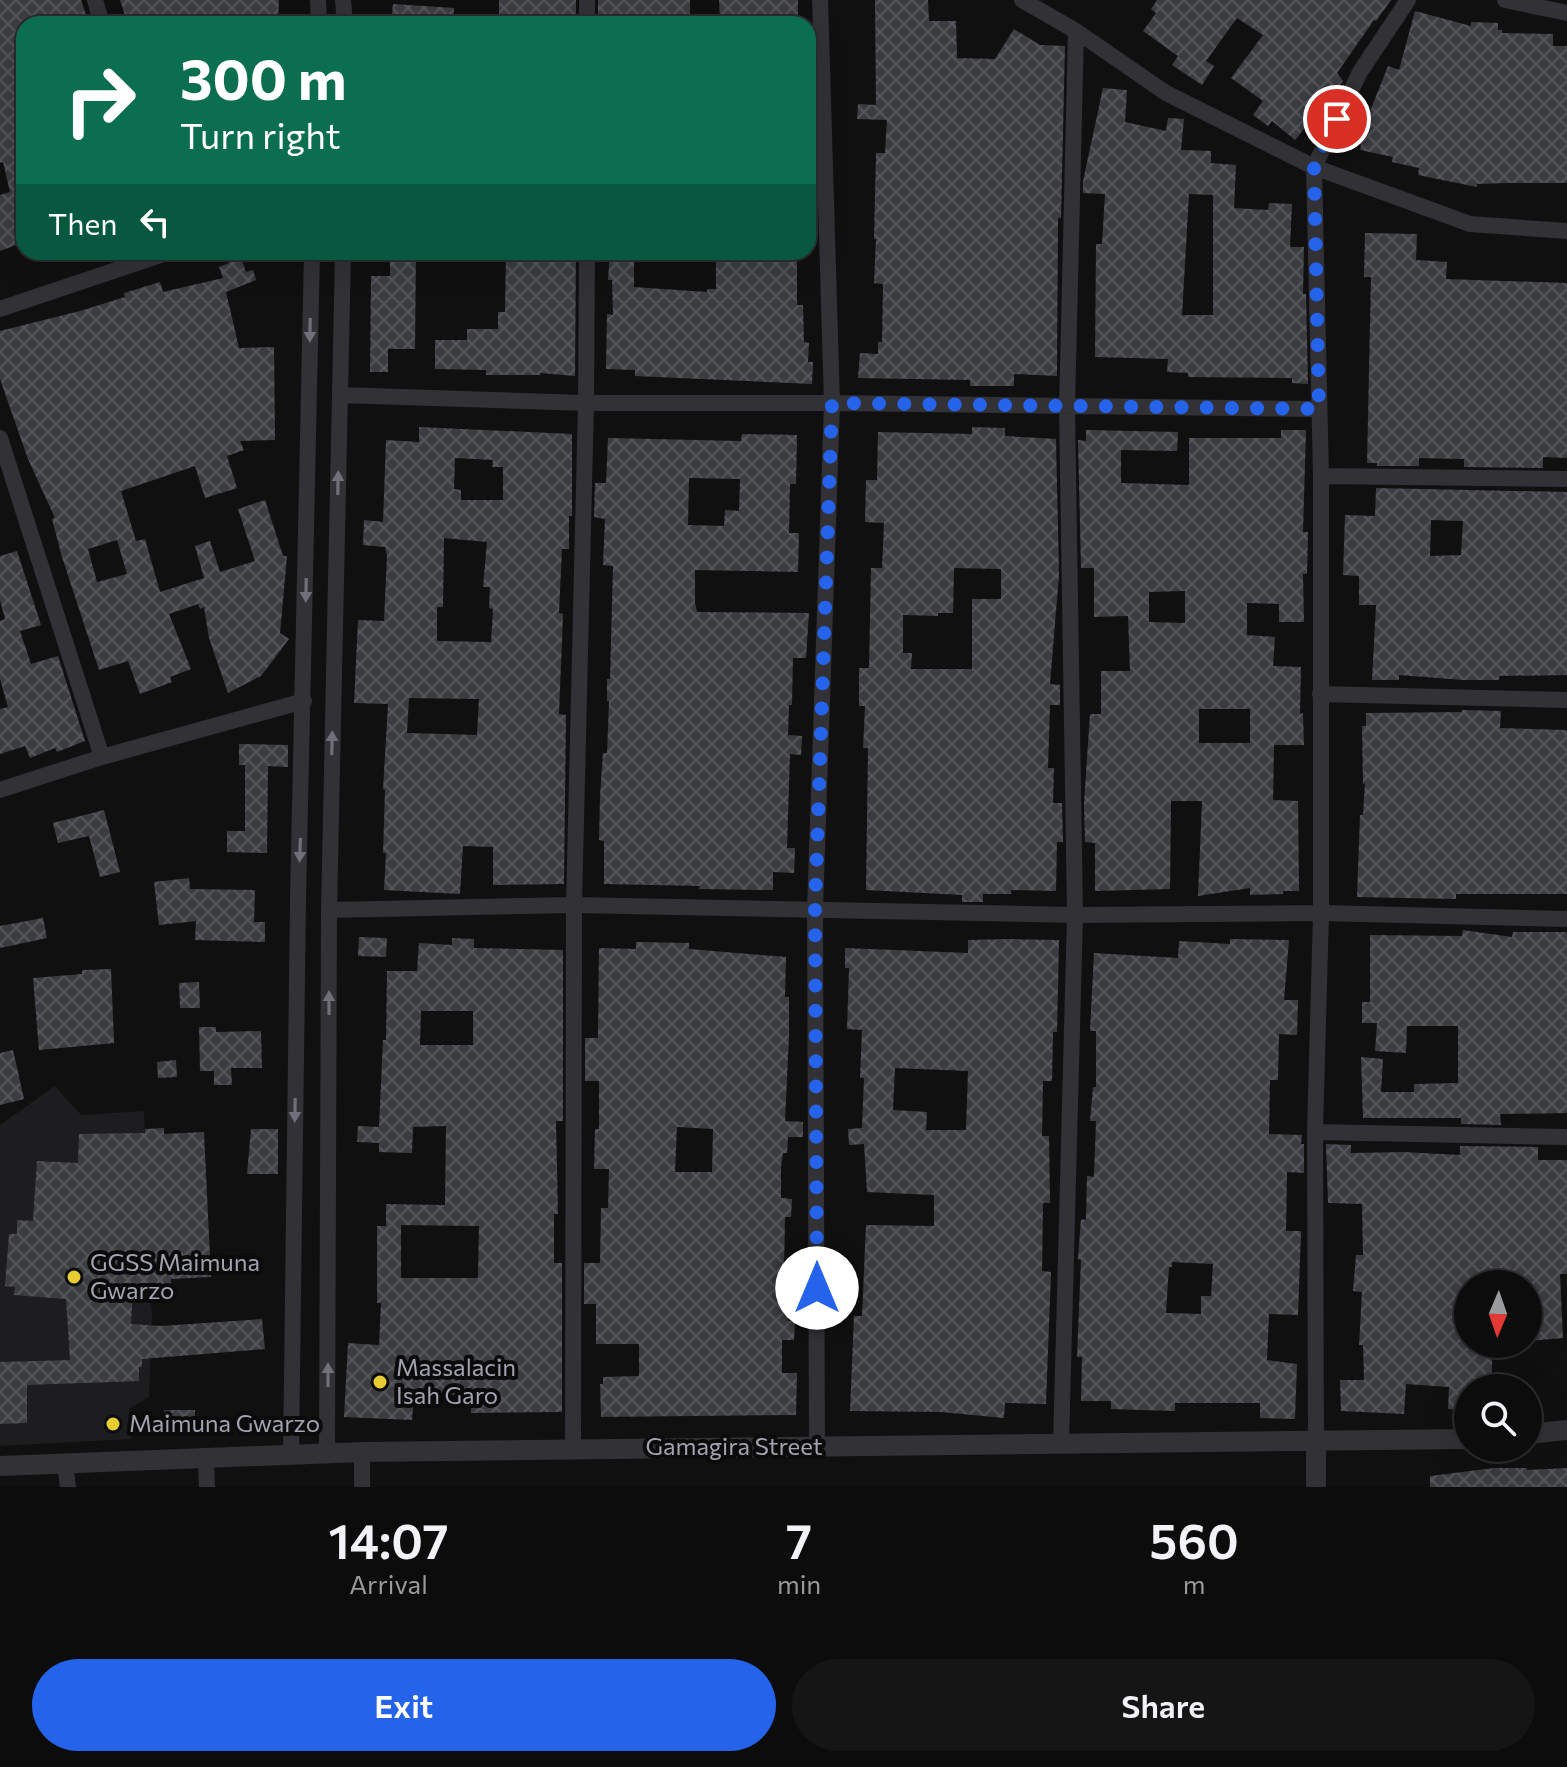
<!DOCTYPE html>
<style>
body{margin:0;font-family:Commissioner,sans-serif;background:#151516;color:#f1f3f6;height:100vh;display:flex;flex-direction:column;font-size:30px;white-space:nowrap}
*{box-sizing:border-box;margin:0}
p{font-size:26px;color:#9a9b9d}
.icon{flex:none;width:44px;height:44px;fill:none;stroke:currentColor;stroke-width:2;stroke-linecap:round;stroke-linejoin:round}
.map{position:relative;height:1487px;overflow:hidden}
.details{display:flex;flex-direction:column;background:#0c0c0d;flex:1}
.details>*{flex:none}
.top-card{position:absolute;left:16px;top:16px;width:800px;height:244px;border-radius:24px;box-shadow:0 8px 32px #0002,0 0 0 2px #2c2c2e;background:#0b6e4f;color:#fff;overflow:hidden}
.needle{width:52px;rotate:182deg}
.buttons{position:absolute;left:1454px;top:1270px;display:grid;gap:16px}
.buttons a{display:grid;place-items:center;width:88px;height:88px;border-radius:50%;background:#0c0c0d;box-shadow:0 8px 32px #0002,0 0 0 2px #2c2c2e;font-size:40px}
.pin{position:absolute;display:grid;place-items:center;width:68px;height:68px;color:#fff;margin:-34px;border:4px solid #fff;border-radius:50%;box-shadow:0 2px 8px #0007}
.me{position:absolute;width:88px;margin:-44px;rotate:0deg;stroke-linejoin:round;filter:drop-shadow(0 0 6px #0008)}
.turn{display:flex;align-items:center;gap:28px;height:168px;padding:0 32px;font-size:36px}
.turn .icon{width:104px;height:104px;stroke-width:2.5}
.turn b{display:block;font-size:56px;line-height:68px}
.then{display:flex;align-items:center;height:76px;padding:0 32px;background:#0003;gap:16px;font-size:30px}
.eta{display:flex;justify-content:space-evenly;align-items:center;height:136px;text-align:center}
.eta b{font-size:48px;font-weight:600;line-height:56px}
.primary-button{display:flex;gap:16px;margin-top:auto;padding:16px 32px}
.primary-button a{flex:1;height:92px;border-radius:48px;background:#2563eb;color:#fff;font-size:32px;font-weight:600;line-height:92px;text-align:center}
.primary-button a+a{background:#151516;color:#f1f3f6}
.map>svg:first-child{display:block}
</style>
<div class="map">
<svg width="1567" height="1487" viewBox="0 0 1567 1487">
<defs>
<pattern id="building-cross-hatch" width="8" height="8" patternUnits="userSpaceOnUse" patternTransform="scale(2)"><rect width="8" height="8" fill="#3c3d41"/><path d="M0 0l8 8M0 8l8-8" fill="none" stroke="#55565a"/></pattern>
</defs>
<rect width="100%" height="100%" fill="#101011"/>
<path fill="#1d1c1e" d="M55,1086L81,1115L144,1111L146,1165L144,1241L152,1313L149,1397L129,1409L132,1439L0,1446V1125Z"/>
<path fill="url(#building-cross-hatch)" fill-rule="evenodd" d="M0,0H81L89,24H24V242L0,251V195L10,192L3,162L0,163Z
M120,0H279L278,19H271V24H229V14L206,20L205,16L178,24H128Z
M499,0H576V24H499Z
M598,0H690V24H598Z
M719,0H798V24H765L766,20L720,23Z
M875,0H928L929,21H956L957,58L995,59L1014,29L1040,45L1065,46L1061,218H1058L1057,376L1014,374V386H970V380L858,378L860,353L878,354V342H882L883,284L874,283L876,239H874L876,153H885L887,120L857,119L858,104L876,105Z
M1157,0H1391L1376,21L1374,20L1337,73L1343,81L1295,140L1272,121L1268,126L1253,115L1263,101L1231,78L1263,35L1237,18L1206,61L1214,66L1202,85L1172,65L1178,56L1143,31L1156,13L1151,9Z
M393,4L454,8L453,24H391Z
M1415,11L1471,26V22L1498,23V30H1502V33L1553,34V46H1567V183H1507L1477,184V187L1418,175L1419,168L1392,162L1393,157L1360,150L1365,124L1388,66L1399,70Z
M1103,88L1127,90L1125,122L1166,131L1168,118L1184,119L1181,150L1211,151V163L1236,165L1234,208L1268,210L1269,203L1292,204L1290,247H1304L1303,294H1306L1308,384L1292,383V378L1188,377V373L1167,372L1168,359L1095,357L1096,244H1102L1105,194L1083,193V181ZM1189,194L1213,195V315H1182Z
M1365,233L1417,234L1416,260L1447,262L1446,279L1567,283V458L1543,457V468L1464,467V459L1419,458V466H1377V463H1367L1371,277H1364Z
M390,252H416L415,349H388V372H370L371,276H390Z
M506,252H576L575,376L540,373V375H486V370L435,369V340H467V329H498V312H505Z
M610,252H634V287L707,292V289H716V252H797V305H803L804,342L809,343L808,362H813L812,384L635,376V370L606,369L607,314L613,315L612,280H608Z
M241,258L246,272L253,270L256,280L226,292L239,348L274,347L275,440L240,441L244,450L227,456L237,488L205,498L195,466L121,491L136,541L145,539L160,592L204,578L195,546L210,541L220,572L255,561L238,509L265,500L283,556H287L280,633L289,639L261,676L228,693L209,638L204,607L200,609L198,604L169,614L191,669L170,677L172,682L140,694L128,661L99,670L62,557L52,519L55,518L28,459L0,379V331L80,311L125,297L124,293L160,282L163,292L223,278L219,267ZM117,540L127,574L97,582L88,549Z
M419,427L572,434V516H569V549H562L559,613L563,614L559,714L566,715L564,884L493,885V847L463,846L460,894L384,890L386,853H383L385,790L383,789L388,704L354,703L358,620L384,621L387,555L385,547L363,545L364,520L383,522L386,440L419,442ZM455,458L493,460L492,467H503V500H461V490L454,489ZM444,538L487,542L483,587H490L489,608L493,609L491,642L437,641V607H443ZM409,698L479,699L477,735L407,733Z
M972,427L1005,428V436L1056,439L1059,575L1050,684L1060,685V705H1050L1048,768H1054L1053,803H1062L1063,842H1057L1056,891L1011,890V894H983V902H962V895L866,890L868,748H863L865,706H859V668H869L871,568H882L884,523L865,522L866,480H877L878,432L972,434ZM954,568L1001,569V599H972V669H911L912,653H903V615L938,616V613H953Z
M1086,430L1178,432L1177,451L1121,450V483L1189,485V438H1281V430H1306L1303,532H1308L1307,574H1303L1304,622H1279V604L1247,603V635L1275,637L1273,666L1301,667L1300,714L1303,713L1304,745H1274L1273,800L1298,801L1299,891H1283V894L1250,895V888L1198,896L1202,801H1171L1170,889L1095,891V843L1085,842L1084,803L1090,714H1101V671H1130L1128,616L1094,617V568H1081L1078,440L1086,441ZM1185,591V623L1149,622V592ZM1199,709H1250V743H1199Z
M742,434L797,435L796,484H790L789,533H799L798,572L695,570V603L697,612L809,613L806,658H793L792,705H789L788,735L802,736L801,755L790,754L787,848H795L794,873L773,872V890L699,889L700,886L604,884V841L599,840L600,796L603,753H607L609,701H607V679H610L613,566L603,565L605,519L594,517L595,483H606L608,438L741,441ZM689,478L740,479L739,511L725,510L724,526L688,525Z
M1376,488L1567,492V675L1499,676V680H1463L1399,675V680H1372L1376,605H1359V576L1343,575L1345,515L1375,516ZM1431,520L1463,521L1461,555L1430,556Z
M17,551L41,625L20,631L31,664L58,656L85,741L57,752L55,748L30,758L25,746L0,754V709L8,707L0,679V621L5,619L0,600V556Z
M1462,710L1501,711L1500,728L1567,730V894H1456V899L1357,897L1360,815H1363L1365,783L1363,784L1362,726H1366V713L1462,712Z
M239,744L288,745V767L268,766L267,853L227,852V831H245V765H239Z
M104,810L120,872L100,877L89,836L58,843L53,823Z
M189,878L190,889L255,890L254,922H265V942L195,940L196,921L159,925L154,882Z
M43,918L47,938L0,948V926Z
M1463,930L1512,937L1513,932H1567V1113L1500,1114L1501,1125L1461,1124V1118H1363L1361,1057L1383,1059L1381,1092H1414V1084L1458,1083V1026H1407L1406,1053L1375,1051L1377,1023H1362V1002H1370V935L1462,936Z
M359,937L387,938L386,957L358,956Z
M452,938L474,939V948L563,950V1121H556L558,1214H554V1263H562V1412L471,1413V1395H414L412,1420L344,1417L348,1343L379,1345L381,1303H377V1226H386V1204L445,1205L446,1126L413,1127L412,1153L379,1152V1143L357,1142L358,1126L379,1127L383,1040H386L387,971H417L419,943L452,945ZM421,1011H473V1045H420ZM401,1225L479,1226L478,1278H401Z
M1009,939L1059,940L1057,1032H1053L1052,1081H1043L1042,1136H1049L1050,1203H1043L1042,1271L1051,1272L1046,1404L1005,1403L1004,1418L941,1412L850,1411L854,1316H862L866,1225L934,1226V1195L867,1192L864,1144L849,1145L848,1129L862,1128L864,1078H860L862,1030L847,1029L849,968H845V948L968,953V940ZM895,1068L968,1071L966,1130H926L927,1112L893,1110Z
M1230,939L1289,940L1284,1000H1298L1297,1035L1279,1034L1278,1080H1270L1269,1134L1302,1135L1301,1144H1304V1173L1287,1172L1286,1231H1301L1298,1315L1269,1314L1267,1360L1297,1364L1295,1419L1260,1418V1403H1175V1411L1111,1409V1401H1081L1082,1357H1077L1081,1260L1078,1259L1081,1219L1086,1220L1087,1176L1094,1177L1096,1121H1090L1093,1087H1096V1031H1090L1094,953L1178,958L1179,941L1230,944ZM1172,1262L1213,1264L1211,1296H1201V1314L1166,1313L1169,1267H1172Z
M636,942L689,943V949L786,957L785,997H789V1036L785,1121L803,1122V1137H788L787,1153H783L781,1167V1198L792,1199L791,1217H785L784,1272H788V1321H795L794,1340H782V1373H797L796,1415L601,1417L600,1384H603V1377L639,1376V1344H596V1304H584V1263H600L601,1208H608L609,1169H594L595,1129H599V1081H585V1038H598L599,948L636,949ZM677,1127L713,1129L712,1172H675Z
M111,969L114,1043L39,1050L33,978L82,974V970Z
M199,982L200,1008H180L179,983Z
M199,1027H216V1032L261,1031L262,1068H231L232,1085H214V1071H200Z
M13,1050L24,1099L0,1105V1053Z
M176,1060L177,1077L158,1078L157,1062Z
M164,1128V1134L204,1132L211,1277L171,1279V1287L133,1288L131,1324L161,1326L262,1319L265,1349L142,1359V1367H139V1381L27,1385V1423L0,1424V1362L70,1360L66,1299L14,1295L15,1287L5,1286L9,1234H17V1220L33,1221L37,1161L78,1163L79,1134L145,1133V1129Z
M251,1129H278V1174H247Z
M1326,1144L1351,1145V1153L1404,1152L1460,1155V1146L1538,1147V1160H1567V1274H1560L1563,1338L1528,1341V1284H1465L1463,1317L1468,1318V1344H1493L1491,1388H1468V1410L1448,1409L1449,1387L1406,1384L1404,1414L1341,1411L1340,1380H1364L1363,1345H1359L1362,1292L1353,1291L1356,1255H1363L1362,1204L1328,1203Z
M164,1410H195V1426H164Z
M1494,1468H1527V1470L1567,1468V1487H1430V1476Z"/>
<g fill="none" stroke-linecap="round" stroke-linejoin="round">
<path stroke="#313136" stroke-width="16" d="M95,0L102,24
M318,0L319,24
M343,0L345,24
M1022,0L1076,31L1166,93L1314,167L1470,224L1567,231
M1505,0L1567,13
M587,24V0
M0,309L170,252
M340,395L586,403H832L1319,409
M0,438L102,757
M1321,476L1567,479
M1320,694L1567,700
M0,790L102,757L304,701
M329,910L574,905L1075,915L1321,913L1567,919
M1315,1132L1567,1137
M1316,1443L1315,1132L1321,913V476L1314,167L1360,72L1408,0
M1061,1445L1075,915L1067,408L1076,31
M817,1446L815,909L832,403L820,0
M573,1448L574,905L586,403L587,252
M362,1452V1487
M327,1453L329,910L343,252
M291,1455L298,899L312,252
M206,1459L207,1487
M65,1464L68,1487"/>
<path stroke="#313136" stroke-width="20" d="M1528,1434L1567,1430
M0,1466L362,1452L1468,1439
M1316,1487V1443"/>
</g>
<defs><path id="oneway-solid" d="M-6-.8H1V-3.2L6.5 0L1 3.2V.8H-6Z" transform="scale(2)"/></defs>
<g fill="#6f707a">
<use href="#oneway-solid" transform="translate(310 330) rotate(91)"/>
<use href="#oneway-solid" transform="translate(338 483) rotate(-89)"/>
<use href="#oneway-solid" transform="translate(306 590) rotate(91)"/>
<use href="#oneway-solid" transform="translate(332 743) rotate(-89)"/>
<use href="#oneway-solid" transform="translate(300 850) rotate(92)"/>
<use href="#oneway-solid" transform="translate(329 1003) rotate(-90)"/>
<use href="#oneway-solid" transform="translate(295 1110) rotate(91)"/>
<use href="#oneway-solid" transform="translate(328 1375) rotate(-90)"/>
</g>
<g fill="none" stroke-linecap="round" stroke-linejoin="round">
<path stroke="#2563eb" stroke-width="14" stroke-dasharray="0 25.2" d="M817,1288L815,909L832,403L1319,409L1314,167L1337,119"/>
</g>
<g fill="#e7cc32" stroke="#0b0b0c" stroke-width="3">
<circle cx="74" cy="1277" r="8"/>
<circle cx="380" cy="1382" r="8"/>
<circle cx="113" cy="1424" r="8"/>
</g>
<g text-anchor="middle" stroke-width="8" stroke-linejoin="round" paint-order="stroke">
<g font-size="24" fill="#a2a4b1" stroke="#0b0b0c" text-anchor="start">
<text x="90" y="1271">GGSS Maimuna<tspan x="90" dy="28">Gwarzo</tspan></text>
<text x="396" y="1376">Massalacin<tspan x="396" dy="28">Isah Garo</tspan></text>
<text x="129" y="1432">Maimuna Gwarzo</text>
</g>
<g font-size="24" fill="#a2a4b1" stroke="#0b0b0c">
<text x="734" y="1455">Gamagira Street</text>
</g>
</g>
</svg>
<div class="buttons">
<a><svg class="needle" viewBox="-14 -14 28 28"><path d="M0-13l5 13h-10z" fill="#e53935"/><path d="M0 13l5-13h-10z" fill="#9a9b9d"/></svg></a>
<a><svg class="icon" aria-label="search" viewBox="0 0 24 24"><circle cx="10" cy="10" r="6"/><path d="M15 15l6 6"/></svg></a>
</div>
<div class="pin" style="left:1337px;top:119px;background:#d93025"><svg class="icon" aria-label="arrive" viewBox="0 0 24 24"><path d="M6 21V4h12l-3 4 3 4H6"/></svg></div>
<svg class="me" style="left:817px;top:1288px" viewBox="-20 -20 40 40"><circle r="19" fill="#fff"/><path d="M0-13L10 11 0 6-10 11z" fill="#2563eb"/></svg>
<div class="top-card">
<div class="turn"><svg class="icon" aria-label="right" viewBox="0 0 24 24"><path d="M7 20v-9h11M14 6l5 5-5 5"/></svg><div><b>300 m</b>Turn right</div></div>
<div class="then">Then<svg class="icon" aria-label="left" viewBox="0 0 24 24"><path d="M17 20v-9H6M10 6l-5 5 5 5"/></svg></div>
</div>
</div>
<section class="details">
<div class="eta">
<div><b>14:07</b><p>Arrival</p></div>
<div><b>7</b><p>min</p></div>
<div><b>560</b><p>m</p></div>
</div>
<div class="primary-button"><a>Exit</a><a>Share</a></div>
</section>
